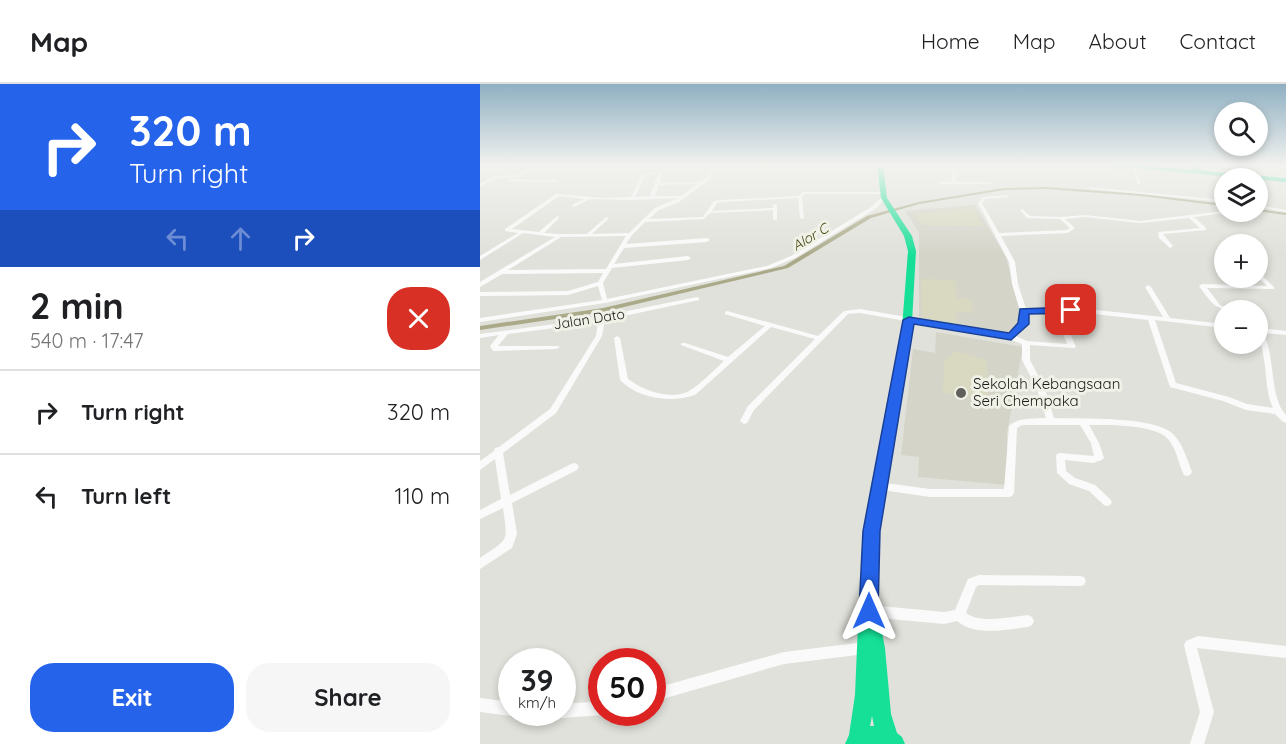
<!DOCTYPE html>
<meta charset="utf-8">
<style>
body{margin:0;font-family:Quicksand,sans-serif;background:#f6f6f6;color:#202124;height:100vh;display:flex;flex-direction:column;font-size:22px;white-space:nowrap}
*{box-sizing:border-box;margin:0}
p{font-size:20px;color:#757577}
.icon{flex:none;width:33px;height:33px;fill:none;stroke:currentColor;stroke-width:2;stroke-linecap:round;stroke-linejoin:round}
.map{position:relative;flex:1;overflow:hidden}
.details{display:flex;flex-direction:column;background:#fff;width:480px}
.details>*{flex:none}
.hud{background:#2563eb;color:#fff;overflow:hidden}
.fabs{position:absolute;left:734px;top:18px;display:grid;gap:12px}
.fabs a{display:grid;place-items:center;width:54px;height:54px;border-radius:50%;background:#fff;box-shadow:0 3px 9px #0003;font-size:30px}
.speed{position:absolute;left:18px;top:564px;display:flex;gap:12px;font-size:30px;font-weight:700;text-align:center}
.speed>*{display:grid;place-content:center;width:78px;height:78px;border-radius:50%;background:#fff;box-shadow:0 3px 9px #0003;line-height:1}
.speed small{font-size:15px;font-weight:400}
.speed .limit{border:9px solid #d22;background:#fff;color:#111}
.pin{position:absolute;display:grid;place-items:center;width:51px;height:51px;color:#fff;margin:-26px;border-radius:12px;box-shadow:0 3px 9px #0006}
.me{position:absolute;width:66px;margin:-33px;rotate:0deg;stroke-linejoin:round;filter:drop-shadow(0 0 4px #0008)}
.turn{display:flex;align-items:center;gap:21px;height:126px;padding:0 30px;font-size:27px}
.turn .icon{width:78px;height:78px;stroke-width:2.5}
.turn b{display:block;font-size:42px;line-height:51px}
.lanes{display:flex;align-items:center;height:57px;padding:0 30px;background:#0003;justify-content:center;gap:30px;direction:ltr}
.lanes .off{opacity:.35}
.round{display:grid;place-items:center;flex:none;width:63px;height:63px;border-radius:24px;background:#f6f6f6}
.head{display:flex;align-items:center;justify-content:space-between;height:102px;padding:0 30px}
h1{font-size:36px;font-weight:800;line-height:45px}
.cta{display:flex;gap:12px;margin-top:auto;padding:12px 30px}
.cta a{flex:1;height:69px;border-radius:24px;background:#2563eb;color:#fff;font-size:24px;font-weight:800;line-height:69px;text-align:center}
.cta a+a{background:#f6f6f6;color:#202124}
ul{padding:0;list-style:none}
li{display:flex;align-items:center;gap:18px;height:84px;padding:0 30px;border-top:2px solid #e0e0e0}
li div{flex:1}
li b{display:block;font-size:22px}
li em{font-style:normal}
header{display:flex;align-items:center;gap:36px;box-sizing:border-box;height:84px;padding:0 30px;background:#fff;border-bottom:2px solid #e0e0e0}
header strong{font-size:28px}
nav{display:flex;gap:33px;margin-inline-start:auto;font-size:21px}
main{display:flex;flex:1;min-height:0}
.map>svg:first-child{display:block}
</style>
<header>
<strong>Map</strong>
<nav><a>Home</a><a>Map</a><a>About</a><a>Contact</a></nav>
</header>
<main>
<section class="details">
<div class="hud">
<div class="turn"><svg class="icon" aria-label="right" viewBox="0 0 24 24"><path d="M7 20v-9h11M14 6l5 5-5 5"/></svg><div><b>320 m</b>Turn right</div></div>
<div class="lanes"><svg class="icon off" aria-label="left" viewBox="0 0 24 24"><path d="M17 20v-9H6M10 6l-5 5 5 5"/></svg><svg class="icon off" aria-label="ahead" viewBox="0 0 24 24"><path d="M12 20V5M6 11l6-6 6 6"/></svg><svg class="icon" aria-label="right" viewBox="0 0 24 24"><path d="M7 20v-9h11M14 6l5 5-5 5"/></svg></div>
</div>
<div class="head"><div><h1>2 min</h1><p>540 m · 17:47</p></div><a class="round" style="background:#d93025;color:#fff"><svg class="icon" aria-label="close" viewBox="0 0 24 24"><path d="M6 6l12 12M18 6L6 18"/></svg></a></div>
<ul>
<li><svg class="icon" aria-label="right" viewBox="0 0 24 24"><path d="M7 20v-9h11M14 6l5 5-5 5"/></svg><div><b>Turn right</b></div><em>320 m</em></li>
<li><svg class="icon" aria-label="left" viewBox="0 0 24 24"><path d="M17 20v-9H6M10 6l-5 5 5 5"/></svg><div><b>Turn left</b></div><em>110 m</em></li>
</ul>
<div class="cta"><a>Exit</a><a>Share</a></div>
</section>
<div class="map">
<svg width="806" height="660" viewBox="0 0 806 660">
<rect width="100%" height="100%" fill="#e1e1db"/>
<path fill="#d4d4c9" d="M495,121L526,173L542,233L532,248L508,247L439,234V148L425,127Z
M456,248L543,263L527,349V401L438,393L439,373L421,371L433,265L455,269Z"/>
<path fill="#d9d9c1" d="M493,124L503,142L442,141L435,130Z
M441,195L475,196L477,214L491,215L493,229L476,228L477,241L442,233Z
M475,267L507,276L508,315L463,309L464,277Z"/>
<g fill="none" stroke-linecap="round" stroke-linejoin="round">
<path fill="#aaaa89" fill-rule="evenodd" d="M566,103L661,110L744,120V122L661,112L566,105L524,106L439,120L391,134L308,184L123,228L0,246V242L123,224L304,182L387,132L439,118L524,104Z
M777,125L806,129V131L777,127Z"/>
<path fill="#fafafa" fill-rule="evenodd" d="M57,80H62L37,93L14,95L0,103V100L12,93L35,91Z
M235,80H239L234,84L231,94L199,118L179,126L169,135L223,133L234,117L242,116L319,112L323,108H402L404,109L402,110H324L322,113L324,134L322,135L320,134L318,114L242,118L237,119L232,127L293,124V121L295,120L297,121V135L295,136L293,135V126L230,129L224,135L165,138L152,151L146,160L227,154L230,156L227,158L144,164L134,180L208,172L211,174L208,176L132,184L123,199L127,215L287,182L311,172L391,123L402,113L406,114L395,125L315,174L291,184L125,219L0,238V234L122,216L118,202L88,211L0,212V208L88,207L118,198L123,189L22,190L0,203V198L75,153L43,149L0,176V172L38,149L25,147V145L76,110L124,114L151,113L162,90L182,88L180,99L221,98L228,92L230,84ZM178,90L170,112L155,113L165,92ZM217,100L201,112H175L179,101ZM79,112L104,115L92,121V122L94,123L110,115L152,116L198,114L175,124L149,149L112,150L128,135V134L126,133L107,150H80L64,149L79,134V133L77,132L59,148L32,145ZM146,152L126,185L28,186L81,153Z
M321,80H325L313,88H311V86Z
M372,80H382L399,83L397,84Z
M471,80H475L476,98H510L512,99L510,100H459L460,98H472Z
M775,80H789L802,82L800,83Z
M652,83L655,84L661,101L658,100Z
M723,85L806,93V95L722,87Z
M30,95L75,96L77,97L75,98L29,97Z
M609,103L744,116V118L611,105Z
M526,111H528V113L506,115L502,119L519,149L587,146L590,144L580,135L547,134L540,126L542,125L550,132L581,133L605,131L660,137L744,127L748,128L746,129L714,133L726,144V146L683,150L693,162L690,164L679,154L678,148L720,144L709,134L660,139L605,133L585,135L595,144L588,149L521,152L535,178L538,200L546,225H606L683,233L665,203L668,201L671,203L690,234L744,240V244L675,236L696,299L749,313L767,320L793,324C785,307 787,288 783,270C782,260 777,251 777,241L779,242L781,244L806,247V251L783,249C796,273 789,313 806,331V339L803,338L795,330L766,326L743,317L690,303L668,236L606,229H581L596,263L594,264L550,261V276L565,305L574,334C601,335 675,332 693,350C703,360 707,375 712,388L710,391L707,392L704,391C698,379 697,365 688,355C675,340 628,341 609,341L619,359L624,374L622,376L613,379L585,376L586,387L595,394L615,401L630,415L632,418L630,421L627,422L624,421L609,407L589,400L577,389L576,372L577,370L580,369L614,372L611,359L600,341H542L537,344L534,409L532,412L529,413H450L395,405L393,402L395,399L398,398L450,405H524L529,342C539,333 553,335 566,334L557,305L542,276V260L529,255L380,229L368,230L274,326L267,339L264,340L260,337L268,322L335,255L291,243L215,311C190,319 159,315 140,296L134,254L137,252L140,254L148,295C163,306 188,316 207,308C218,303 235,285 244,277L201,261V259H205L248,273L285,242L245,230V228L247,227L338,252L364,227L380,225L530,251L537,244L542,234L532,200L529,178L498,119L503,113ZM547,229H575L587,260L547,257L536,252L543,245L548,234Z
M777,121L806,126V128L777,123Z
M777,187L794,203V205L727,204L740,221L750,225L751,226C734,226 729,215 719,202L722,200L787,202L777,192Z
M217,213L219,214V216L125,236L122,252L76,329L23,369L30,411L91,380L94,379L97,380L99,383L97,386L32,419L37,450L32,464L0,485V474C29,454 28,459 23,424L0,435V426L21,415L15,375L0,386V377L14,367L15,364L19,363L70,325L116,252L118,237L98,241L28,250L18,262H78L80,263L76,265L16,267H13L10,262L19,251L0,254V250L98,237Z
M499,491L600,492L604,493L606,497L604,501L600,502L499,501L496,503L486,529C500,540 530,533 548,531L552,533L554,537L552,541L548,543C526,545 496,553 477,537L464,540L389,533L385,531L383,527L385,523L389,521L464,528L475,526L488,495Z
M718,552L806,562V574L717,564L734,628L724,660H710L720,628L704,561L706,557Z
M385,558L389,560L391,564L389,568L385,570L304,580L172,618V605L304,568Z
M0,614L32,618V628H37L32,632L0,628Z
M122,617V628H127L122,631L82,634L77,632L76,628H82V620Z"/>
<path fill="#16e098" fill-rule="evenodd" d="M397,80H403L407,114L432,152L436,167L431,256L405,402L397,472L398,527L405,564L411,630L417,649L422,653L425,660H365L369,651L375,611L378,540L382,534L381,472L391,402L421,256L428,167L424,152L401,114ZM392,632L394,642H390Z
M611,80H652L714,86L712,80H718L720,86L806,94V98L646,83L643,85Z"/>
</g>
<linearGradient id="sky" x2="0" y2="1"><stop stop-color="#8fb0c2"/><stop offset="0.47" stop-color="#f2f2ef"/><stop offset="1" stop-color="#f2f2ef" stop-opacity="0"/></linearGradient>
<rect width="806" height="172" fill="url(#sky)"/>
<path fill="#2563eb" stroke="#184099" stroke-width="1.5" d="M591,223L595,224V229L549,230V240L531,256L434,240L400,447L398,527L396,534L389,537L382,534L379,527L383,447L423,236L429,233L529,249L538,239L540,225Z"/>
<circle fill="#60605c" stroke="#f0f1e7" stroke-width="2" cx="481" cy="309" r="6"/>
<g text-anchor="middle" stroke-width="6" stroke-linejoin="round" paint-order="stroke">
<g font-size="14" font-style="italic" fill="#47470f" stroke="#f0f1e7">
<text transform="translate(330 153) rotate(-31)" y="5">Alor C</text>
</g>
<g font-size="14" fill="#1a1a17" stroke="#f0f1e7">
<text transform="translate(109 235) rotate(-9)" y="5">Jalan Dato</text>
</g>
<g font-size="15" fill="#1a1a17" stroke="#f0f1e7" text-anchor="start">
<text x="493" y="305">Sekolah Kebangsaan<tspan x="493" dy="17">Seri Chempaka</tspan></text>
</g>
</g>
</svg>
<div class="fabs">
<a><svg class="icon" aria-label="search" viewBox="0 0 24 24"><circle cx="10" cy="10" r="6"/><path d="M15 15l6 6"/></svg></a>
<a><svg class="icon" aria-label="layers" viewBox="0 0 24 24"><path d="M12 4l9 5-9 5-9-5zM3 14l9 5 9-5"/></svg></a>
<a>+</a>
<a>−</a>
</div>
<div class="speed"><div>39<small>km/h</small></div><div class="limit">50</div></div>
<div class="pin" style="left:591px;top:226px;background:#d93025"><svg class="icon" aria-label="arrive" viewBox="0 0 24 24"><path d="M6 21V4h12l-3 4 3 4H6"/></svg></div>
<svg class="me" style="left:389px;top:527px" viewBox="-20 -20 40 40"><path d="M0-17L14 15 0 8-14 15z" fill="#2563eb" stroke="#fff" stroke-width="4"/></svg>
</div>
</main>
